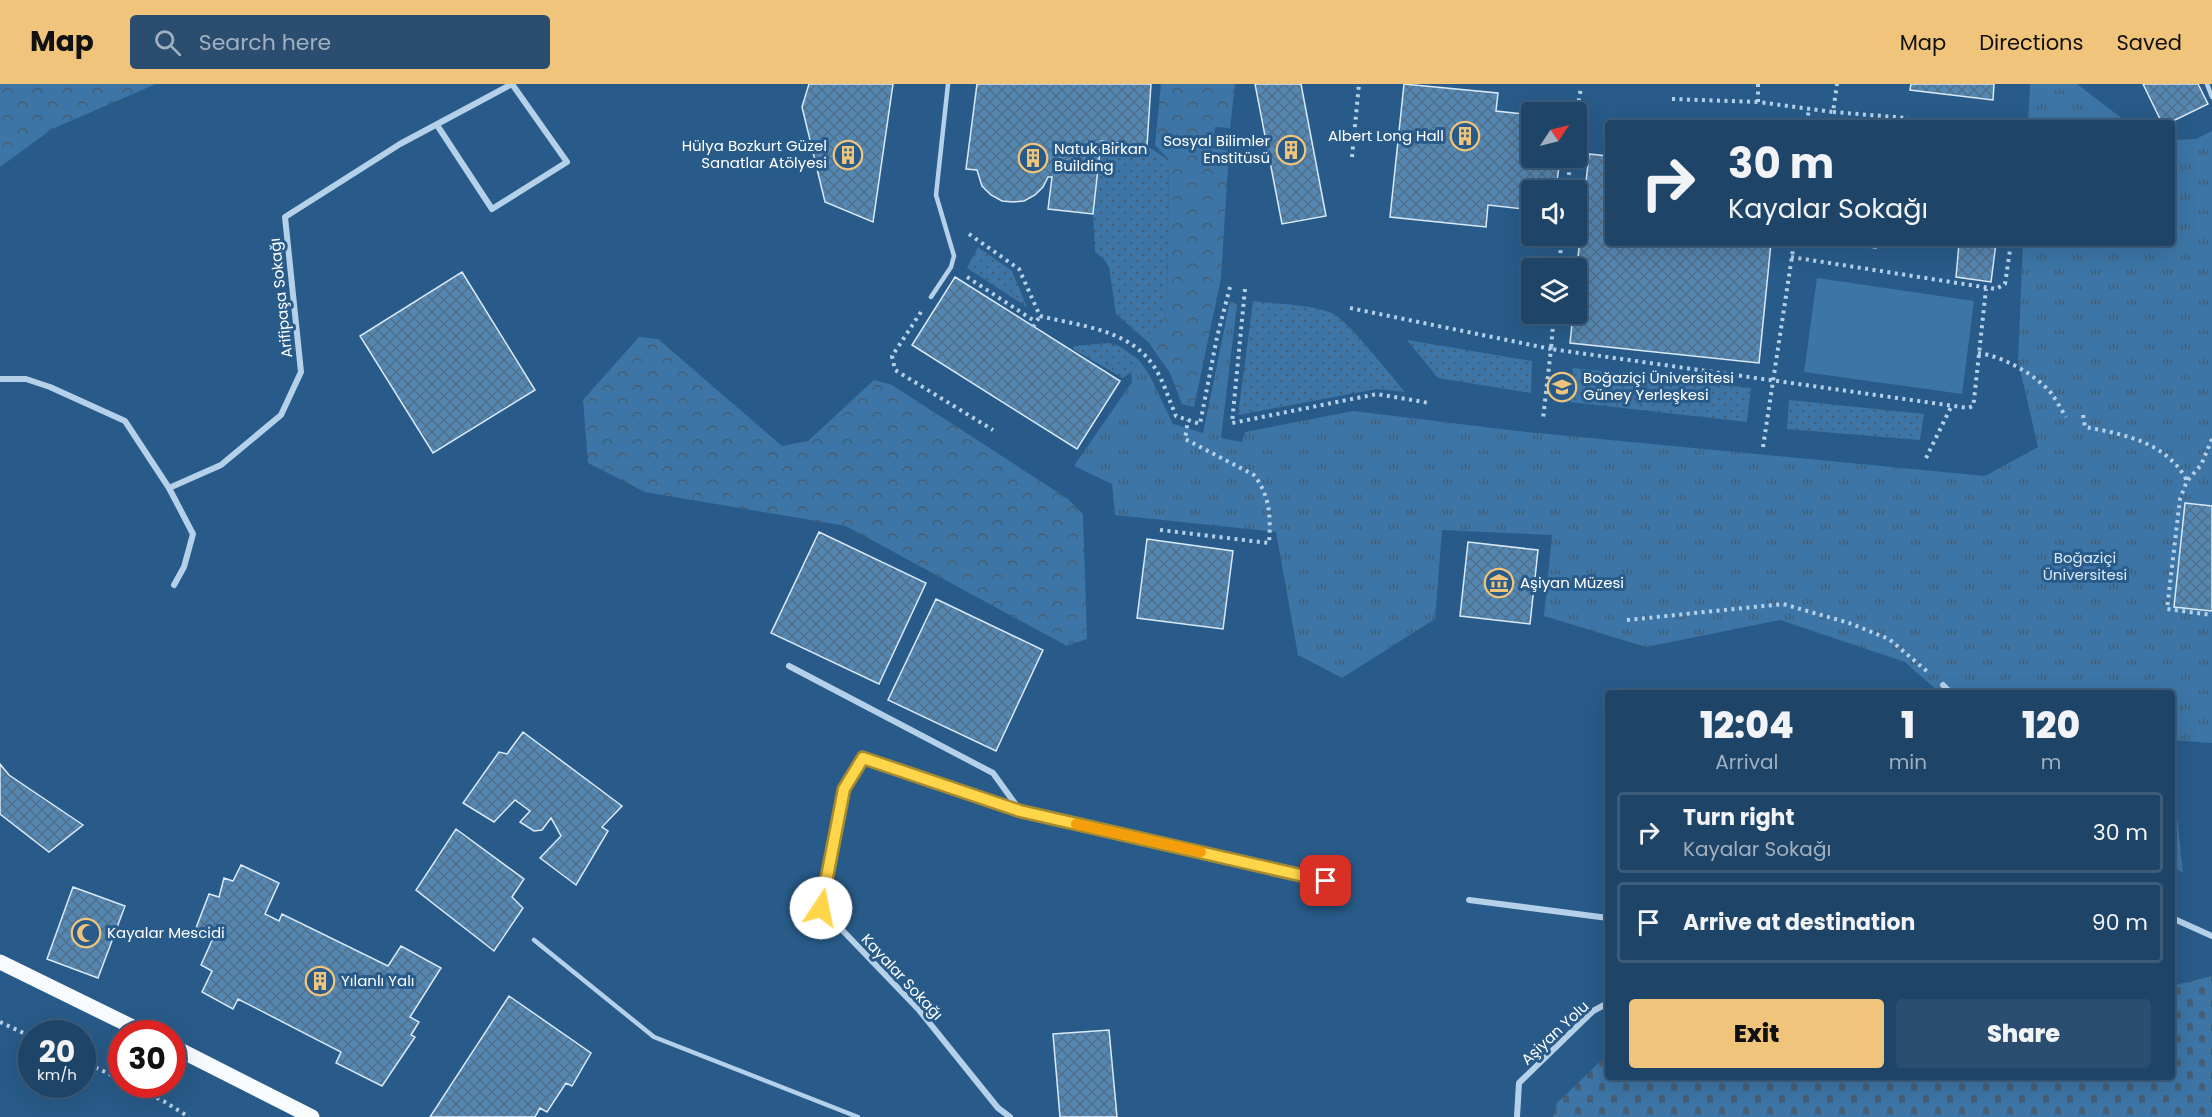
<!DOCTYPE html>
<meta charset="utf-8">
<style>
body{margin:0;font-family:Poppins,sans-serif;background:#2b4e70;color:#f1f3f6;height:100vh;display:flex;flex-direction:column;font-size:22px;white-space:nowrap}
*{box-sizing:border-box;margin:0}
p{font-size:20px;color:#a1b0c0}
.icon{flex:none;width:33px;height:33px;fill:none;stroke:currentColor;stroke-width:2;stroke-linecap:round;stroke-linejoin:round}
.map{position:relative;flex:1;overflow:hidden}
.sheet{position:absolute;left:1605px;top:606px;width:570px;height:390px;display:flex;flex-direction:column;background:#1e4467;border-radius:6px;box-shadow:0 6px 24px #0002,0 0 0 2px #3c5c7b}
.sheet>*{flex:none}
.hud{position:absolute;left:1605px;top:36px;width:570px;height:126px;border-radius:6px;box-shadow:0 6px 24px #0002,0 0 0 2px #3c5c7b;background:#1e4467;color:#f1f3f6;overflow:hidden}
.needle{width:39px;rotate:55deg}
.fabs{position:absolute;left:1521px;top:18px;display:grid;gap:12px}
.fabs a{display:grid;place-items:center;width:66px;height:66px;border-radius:6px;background:#1e4467;box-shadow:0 6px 24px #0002,0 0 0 2px #3c5c7b;font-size:30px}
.speed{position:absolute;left:18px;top:936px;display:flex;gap:12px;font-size:30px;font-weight:700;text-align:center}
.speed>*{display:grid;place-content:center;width:78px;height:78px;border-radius:50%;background:#1e4467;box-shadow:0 6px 24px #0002,0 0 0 2px #3c5c7b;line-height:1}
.speed small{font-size:15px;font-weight:400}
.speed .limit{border:9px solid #d22;background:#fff;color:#111}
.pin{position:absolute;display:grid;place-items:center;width:51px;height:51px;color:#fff;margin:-26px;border-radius:12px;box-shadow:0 3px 9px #0006}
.me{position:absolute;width:66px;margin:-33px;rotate:11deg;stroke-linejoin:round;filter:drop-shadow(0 0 4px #0008)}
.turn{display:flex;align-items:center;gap:21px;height:126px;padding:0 24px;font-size:27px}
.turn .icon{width:78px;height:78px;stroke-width:2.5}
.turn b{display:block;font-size:42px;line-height:51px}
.eta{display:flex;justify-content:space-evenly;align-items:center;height:102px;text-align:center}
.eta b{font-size:36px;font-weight:800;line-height:42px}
.button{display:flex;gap:12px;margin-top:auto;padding:12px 24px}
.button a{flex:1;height:69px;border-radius:6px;background:#f1c47b;color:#111;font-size:24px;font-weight:800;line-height:69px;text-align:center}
.button a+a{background:#2b4e70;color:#f1f3f6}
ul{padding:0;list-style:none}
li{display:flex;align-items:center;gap:18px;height:81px;margin:0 12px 9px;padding:0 12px;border:3px solid #3c5c7b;border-radius:6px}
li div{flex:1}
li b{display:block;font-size:22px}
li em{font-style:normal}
header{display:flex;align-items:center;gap:36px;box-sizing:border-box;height:84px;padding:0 30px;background:#f1c47b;color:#111}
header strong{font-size:28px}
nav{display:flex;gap:33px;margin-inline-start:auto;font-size:21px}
.search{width:420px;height:54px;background:#2b4e70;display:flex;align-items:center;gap:15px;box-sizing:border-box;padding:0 21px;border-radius:6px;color:#a1b0c0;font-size:22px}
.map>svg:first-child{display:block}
</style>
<header>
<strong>Map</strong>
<div class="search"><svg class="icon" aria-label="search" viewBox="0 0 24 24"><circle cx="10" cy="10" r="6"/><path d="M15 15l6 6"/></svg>Search here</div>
<nav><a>Map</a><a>Directions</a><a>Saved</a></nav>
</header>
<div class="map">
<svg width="2212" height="1033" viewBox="0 0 2212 1033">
<defs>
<pattern id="grass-dots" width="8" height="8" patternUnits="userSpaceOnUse" patternTransform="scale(1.5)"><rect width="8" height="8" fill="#3c75a6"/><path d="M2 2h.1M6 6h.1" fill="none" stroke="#455e74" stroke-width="1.8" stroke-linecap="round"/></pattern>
<pattern id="forest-crowns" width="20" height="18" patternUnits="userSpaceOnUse" patternTransform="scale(1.5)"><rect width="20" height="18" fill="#3c75a6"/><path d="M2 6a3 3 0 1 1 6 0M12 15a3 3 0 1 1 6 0" fill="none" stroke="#455e74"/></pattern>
<pattern id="cemetery-stones" width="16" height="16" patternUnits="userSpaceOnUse" patternTransform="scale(1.5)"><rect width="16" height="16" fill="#3c75a6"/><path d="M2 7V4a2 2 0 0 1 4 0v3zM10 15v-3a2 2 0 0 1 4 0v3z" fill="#455e74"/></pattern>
<pattern id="park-tufts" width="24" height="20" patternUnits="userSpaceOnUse" patternTransform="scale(1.5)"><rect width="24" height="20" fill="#3c75a6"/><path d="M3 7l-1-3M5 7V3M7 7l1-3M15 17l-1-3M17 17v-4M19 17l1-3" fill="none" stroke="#455e74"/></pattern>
<pattern id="building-cross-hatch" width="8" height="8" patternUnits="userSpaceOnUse" patternTransform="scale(1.5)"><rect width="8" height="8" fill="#5487b2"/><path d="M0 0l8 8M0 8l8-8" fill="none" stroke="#516f89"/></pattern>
</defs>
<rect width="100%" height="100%" fill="#285b89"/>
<path fill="url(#grass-dots)" d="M1101,57L1147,62L1169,76L1167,215L1165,234L1149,259L1116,230L1109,183L1103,174L1095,168L1093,130Z
M978,163L1012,187L1027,223L967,184Z
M1253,217C1276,220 1310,220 1332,229C1349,237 1390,291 1405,308L1377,305L1238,331Z
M1407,256L1532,277L1531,309L1438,294Z
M1109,259L1119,262L1139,276L1131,288L1123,294L1073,265L1074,262Z
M1573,284L1751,304L1747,338L1570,318Z
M1789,316L1924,330L1920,356L1787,345Z"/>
<path fill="url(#forest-crowns)" d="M0,0H156L52,45L0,83Z
M1161,0H1235L1230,44L1215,43L1213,64L1229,67L1221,194L1194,323L1182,320L1170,289L1149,259L1165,234L1167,215L1169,76L1155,61Z
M639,253L658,255L782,362L808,357L874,296L892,301L1068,415L1083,430L1087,555L1067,562L846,442L645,408L588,379L583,316Z"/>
<path fill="url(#cemetery-stones)" d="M2212,892V1033H1553L1557,1019L1608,970V993H2172V902Z"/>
<path fill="url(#park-tufts)" d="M2030,0H2077L2128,39H2028Z
M2212,47V659L2172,656V609H1940L1905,578L1780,536L1646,563L1544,532L1552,451L1442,446L1435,535L1342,594L1298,571L1276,448L1115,431L1112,400L1074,382L1132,298L1131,288L1139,276L1150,292L1173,340L1203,349L1230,217L1237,220L1221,354L1242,358L1245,348L1353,327L1517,347L1985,392L2038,363L2018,277L2023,159H2172V56L2196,55Z
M2172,685L2183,789L2172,781Z"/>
<path fill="#3c75a6" d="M1817,194L1974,217L1962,310L1804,288Z"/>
<path fill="url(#building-cross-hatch)" stroke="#d9e9f7" stroke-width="1.5" d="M809,0H893L873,138L825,118L802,23Z
M977,0H1151L1147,62L1101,57L1093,130L1048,125L1052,93H1048L1043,103L1035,111L1024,117L1013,118L1002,117L991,111L982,102L977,86L966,85Z
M1255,0H1301L1326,132L1282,140Z
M1404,0L1498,9L1496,27L1532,31V74H1560L1556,106H1532V126L1488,121L1486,143L1390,133Z
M1911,0H1994L1993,16L1910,6Z
M2143,0H2198L2208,20L2169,39H2162Z
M1589,70L1608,72V159H1771L1759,279L1570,259L1573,230H1576V192Z
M1837,159H1877L1876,164Z
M1948,159H1996L1991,198L1956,193L1959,160Z
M462,188L535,306L433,369L360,252Z
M955,193L1120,297L1077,365L912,261Z
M2185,419L2212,422V527L2174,523Z
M819,448L926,499L879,600L771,549Z
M1147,455L1233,467L1223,545L1137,534Z
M1468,458L1538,466L1530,540L1460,532Z
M936,515L1043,566L996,667L888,616Z
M523,648L622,722L602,743L608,747L576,801L540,774L561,752L551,734L542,746L534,747L520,738L530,727L515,716L494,738L463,719L499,668L507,670Z
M0,680L9,691L83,741L49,768L0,730Z
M456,745L524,795L512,813L523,824L494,867L416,806Z
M241,781L279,799L265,830L279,837L282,830L388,882L401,862L441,884L410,933L419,938L411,951L415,953L382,1002L336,979L341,968L238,915L233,925L202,908L212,887L201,881L213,854L196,844L209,810L219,813L224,794L233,797Z
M73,803L125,822L98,894L47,875Z
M509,912L591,969L572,1002L566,999L547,1028L540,1024L535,1033H430Z
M1109,946L1117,1033H1060L1053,950Z"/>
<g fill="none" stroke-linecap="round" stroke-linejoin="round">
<path stroke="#b5d1e9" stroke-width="4" stroke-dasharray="3 4.5" stroke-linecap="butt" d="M1758,0V18L1833,28L1837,0
M1672,15L1758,18
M1833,28L1908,34
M1576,32L1581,4
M1807,39L1809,24
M1352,73L1359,0
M1567,106L1571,74
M969,150L1019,185L1040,232C1080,242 1128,245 1153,281C1163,295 1169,316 1176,332L1200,340L1217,253L1230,203
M2011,160L2031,159
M1791,173L1996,205L2005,200L2011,159
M1559,184L1562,152
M967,193L1036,238
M1245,205L1232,339L1377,310L1429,319
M1350,224L1551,265L1543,335
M921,228L892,272L895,286L993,346
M1554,230L1551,265L1968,324L1973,322L1974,316L1986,205
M1033,243L1040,232
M1978,269C2002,272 2035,290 2051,309C2056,316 2061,325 2066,333
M2083,331L2085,343C2124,350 2168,359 2187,397
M2212,355L2201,381L2187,397L2180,415L2167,525L2212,531
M1763,363L1794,159
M1926,374L1952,321
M1160,446L1269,459C1271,433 1270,412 1254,391L1185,355L1188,336
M1627,536L1783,520L1849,539L1889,555L1929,589
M0,938L32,953
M82,977L122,996
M130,1000L165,1018L189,1033"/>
<path stroke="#b5d1e9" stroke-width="4.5" d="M2207,0L2212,13
M931,213L951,183L954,172L936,111L948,0
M534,856L654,953L858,1033"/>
<path stroke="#b5d1e9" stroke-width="6" d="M0,295H26L50,303L125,337L169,404L221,381L281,331L301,288L285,133L400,60L512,0L567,78L492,125L437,41
M169,404L193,450L184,483L174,501
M789,582L993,689L1019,725
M1943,601L1951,609
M1469,816L1608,834
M2172,834L2212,852
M1010,1033L998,1024L919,926L821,824L844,705L863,674L1020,727L1326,797
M1517,1033L1519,999L1593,927L1608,919"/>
<path stroke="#f8fbfe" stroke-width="15" d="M0,878L147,950
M172,962L312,1033"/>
</g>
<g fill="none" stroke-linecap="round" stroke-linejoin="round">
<g stroke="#a68a30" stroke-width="15">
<path id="route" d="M821,824L844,705L863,674L1020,727L1326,797"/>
</g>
<use href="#route" stroke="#ffd54a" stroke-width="10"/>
<path stroke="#f59e0b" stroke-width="10" d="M1076,740L1201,768"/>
</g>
<defs>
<g id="building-ring" transform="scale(1.5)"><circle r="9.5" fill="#285b89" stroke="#f1c47b" stroke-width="1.5"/><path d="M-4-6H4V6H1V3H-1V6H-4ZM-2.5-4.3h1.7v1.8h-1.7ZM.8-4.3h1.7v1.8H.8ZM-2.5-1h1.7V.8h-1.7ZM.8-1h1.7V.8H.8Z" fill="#f1c47b"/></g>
<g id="university-ring" transform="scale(1.5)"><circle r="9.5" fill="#285b89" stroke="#f1c47b" stroke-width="1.5"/><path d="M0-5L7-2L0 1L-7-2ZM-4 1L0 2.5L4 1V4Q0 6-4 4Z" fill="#f1c47b"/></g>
<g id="museum-ring" transform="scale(1.5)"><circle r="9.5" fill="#285b89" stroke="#f1c47b" stroke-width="1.5"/><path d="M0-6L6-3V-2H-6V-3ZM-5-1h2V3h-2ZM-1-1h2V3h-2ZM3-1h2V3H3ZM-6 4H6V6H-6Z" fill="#f1c47b"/></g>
<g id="mosque-ring" transform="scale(1.5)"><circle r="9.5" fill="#285b89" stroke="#f1c47b" stroke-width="1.5"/><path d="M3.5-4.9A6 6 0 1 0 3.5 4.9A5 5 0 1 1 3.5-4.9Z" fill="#f1c47b"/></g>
</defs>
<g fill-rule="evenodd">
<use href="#building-ring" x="1465" y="52"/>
<use href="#building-ring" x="1291" y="66"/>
<use href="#building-ring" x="848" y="71"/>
<use href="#building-ring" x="1033" y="74"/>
<use href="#university-ring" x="1562" y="303"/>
<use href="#museum-ring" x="1499" y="499"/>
<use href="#mosque-ring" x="86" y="849"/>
<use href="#building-ring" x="320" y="897"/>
</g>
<g text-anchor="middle" stroke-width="6" stroke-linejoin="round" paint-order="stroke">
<g font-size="15" fill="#fff" stroke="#285b89" text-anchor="start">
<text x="1444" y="57" text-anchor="end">Albert Long Hall</text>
<text x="1270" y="62" text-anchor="end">Sosyal Bilimler<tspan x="1270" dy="17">Enstitüsü</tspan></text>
<text x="827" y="67" text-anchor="end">Hülya Bozkurt Güzel<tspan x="827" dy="17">Sanatlar Atölyesi</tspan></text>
<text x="1054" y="70">Natuk Birkan<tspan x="1054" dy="17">Building</tspan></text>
<text x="1583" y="299">Boğaziçi Üniversitesi<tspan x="1583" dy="17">Güney Yerleşkesi</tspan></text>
<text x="1520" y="504">Aşiyan Müzesi</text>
<text x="107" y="854">Kayalar Mescidi</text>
<text x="341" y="902">Yılanlı Yalı</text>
</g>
<g font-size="15" fill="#fff" stroke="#285b89">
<text transform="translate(281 214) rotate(-96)" y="5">Arifipaşa Sokağı</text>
<text transform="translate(902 893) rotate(47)" y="5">Kayalar Sokağı</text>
<text transform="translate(1555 949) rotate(-43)" y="5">Aşiyan Yolu</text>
</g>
<g font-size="15" fill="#d9e9f7" stroke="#285b89">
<text x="2085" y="479">Boğaziçi<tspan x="2085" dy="17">Üniversitesi</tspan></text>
</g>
</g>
</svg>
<div class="fabs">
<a><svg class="needle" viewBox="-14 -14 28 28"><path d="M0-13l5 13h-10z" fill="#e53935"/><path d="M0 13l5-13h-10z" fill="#a1b0c0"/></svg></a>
<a><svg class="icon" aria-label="sound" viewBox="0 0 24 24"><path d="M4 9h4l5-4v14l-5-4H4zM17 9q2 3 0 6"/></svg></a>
<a><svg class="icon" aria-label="layers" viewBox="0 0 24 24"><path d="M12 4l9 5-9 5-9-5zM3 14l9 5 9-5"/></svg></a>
</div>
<div class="speed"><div>20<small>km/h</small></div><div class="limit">30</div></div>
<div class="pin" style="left:1326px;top:797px;background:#d93025"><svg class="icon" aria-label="arrive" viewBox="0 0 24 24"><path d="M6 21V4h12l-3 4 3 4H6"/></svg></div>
<svg class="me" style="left:821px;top:824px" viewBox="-20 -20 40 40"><circle r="19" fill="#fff"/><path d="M0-13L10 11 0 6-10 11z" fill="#ffd54a"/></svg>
<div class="hud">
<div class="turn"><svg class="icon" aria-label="right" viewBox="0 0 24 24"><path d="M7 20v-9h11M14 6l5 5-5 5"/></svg><div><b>30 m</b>Kayalar Sokağı</div></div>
</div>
<section class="sheet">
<div class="eta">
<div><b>12:04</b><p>Arrival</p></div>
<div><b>1</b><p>min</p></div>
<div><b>120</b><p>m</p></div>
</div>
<ul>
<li><svg class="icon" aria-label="right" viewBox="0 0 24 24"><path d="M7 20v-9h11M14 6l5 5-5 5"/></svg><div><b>Turn right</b><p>Kayalar Sokağı</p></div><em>30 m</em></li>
<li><svg class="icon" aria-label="arrive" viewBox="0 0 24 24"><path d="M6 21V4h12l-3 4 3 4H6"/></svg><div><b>Arrive at destination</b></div><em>90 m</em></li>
</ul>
<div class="button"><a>Exit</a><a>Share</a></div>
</section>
</div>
